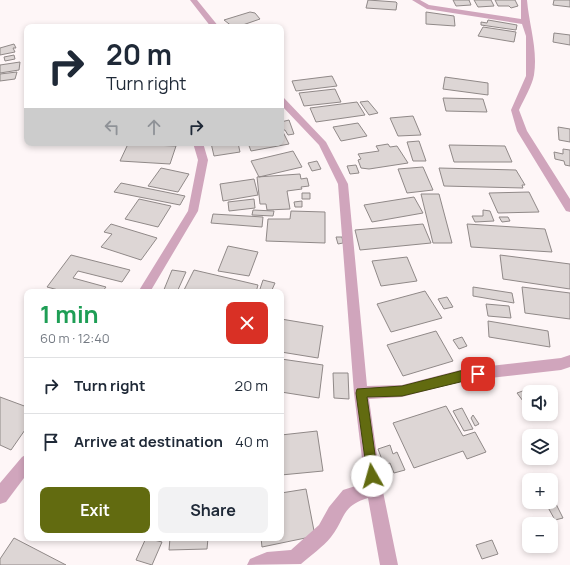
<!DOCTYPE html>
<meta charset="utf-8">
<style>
body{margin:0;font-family:Manrope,sans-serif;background:#f2f2f3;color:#1f2937;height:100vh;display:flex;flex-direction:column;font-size:15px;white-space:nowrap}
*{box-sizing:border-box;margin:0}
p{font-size:13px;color:#747a83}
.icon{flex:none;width:22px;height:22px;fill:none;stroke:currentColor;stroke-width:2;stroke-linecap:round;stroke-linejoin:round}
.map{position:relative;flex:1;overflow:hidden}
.side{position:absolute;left:24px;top:289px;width:260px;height:252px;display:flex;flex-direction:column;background:#fff;border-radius:8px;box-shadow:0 2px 6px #0003}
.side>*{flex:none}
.banner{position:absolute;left:24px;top:24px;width:260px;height:122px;border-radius:8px;box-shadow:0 2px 6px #0003;background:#fff;color:#1f2937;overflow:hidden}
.buttons{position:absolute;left:522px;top:385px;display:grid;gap:8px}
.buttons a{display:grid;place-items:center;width:36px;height:36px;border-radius:8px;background:#fff;box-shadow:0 2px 6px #0003;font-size:20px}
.pin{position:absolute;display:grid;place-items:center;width:34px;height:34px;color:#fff;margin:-17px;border-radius:8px;box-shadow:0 2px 6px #0006}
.me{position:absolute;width:44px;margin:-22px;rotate:353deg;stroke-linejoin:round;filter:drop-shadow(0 0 3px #0008)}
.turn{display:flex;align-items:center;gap:14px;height:84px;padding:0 16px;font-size:18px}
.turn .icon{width:52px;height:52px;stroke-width:2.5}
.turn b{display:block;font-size:28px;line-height:34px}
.lanes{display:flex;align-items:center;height:38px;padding:0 16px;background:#0003;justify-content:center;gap:20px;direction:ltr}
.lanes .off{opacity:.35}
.round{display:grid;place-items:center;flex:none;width:42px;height:42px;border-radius:8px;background:#f2f2f3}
.head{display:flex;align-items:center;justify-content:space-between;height:68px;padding:0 16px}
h1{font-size:24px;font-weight:700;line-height:30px;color:#1e9e55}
.button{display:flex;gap:8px;margin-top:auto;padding:8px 16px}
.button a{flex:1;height:46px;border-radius:8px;background:#626b10;color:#fff;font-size:16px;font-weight:700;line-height:46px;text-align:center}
.button a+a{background:#f2f2f3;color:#1f2937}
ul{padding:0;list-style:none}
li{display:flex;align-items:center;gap:12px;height:56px;padding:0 16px;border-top:1px solid #e0e1e3}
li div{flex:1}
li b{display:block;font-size:15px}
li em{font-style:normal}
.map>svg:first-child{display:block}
</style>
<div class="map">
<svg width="570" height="565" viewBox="0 0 570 565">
<rect width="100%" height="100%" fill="#fef6f7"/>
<path fill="#ddd6d5" stroke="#908988" d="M368,0L396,2L397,3L396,10L366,8Z
M453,0H469L471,5L456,6Z
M474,0H491L494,6L478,7Z
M495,0H515L518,6L511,8L509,6H498Z
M554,0H570V7L553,5Z
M250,12L255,13L260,19L237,27H233L224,20Z
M426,12L454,16L455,26L426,24Z
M488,20L517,25L516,30L481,25V22L487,23Z
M483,27L516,32L514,42L478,36Z
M554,33L570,35V45L553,42Z
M14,44L16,48H13L15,52L0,55V48Z
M14,55L15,59L5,61L4,57Z
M20,62L19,70L0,73V65Z
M17,72L15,79L0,81V74Z
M332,76L337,86L296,91L292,81Z
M445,77L488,83V95L443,89Z
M335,89L341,102L304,106L299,93Z
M443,98L483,99L487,112L446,111Z
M368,101L378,113L369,115L360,102Z
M357,102L365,115L316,122L310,108Z
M413,116L421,135L398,136L390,118Z
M289,120L294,134L288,135L285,130H282L289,144L251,151L248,143H281V122Z
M358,123L367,136L341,141L333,127Z
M558,127L570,129V142L559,140Z
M419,141L426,161H413L407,142Z
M211,143H238L240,152L214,156Z
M128,144L176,146L170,164L120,161Z
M388,144L390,147L397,146L408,163L369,169L361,168L358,160L361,159L358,154L379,151L376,146Z
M449,145L505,146L512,162H454Z
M563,149L570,150V166L565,165L564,161L555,159L554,152L563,154Z
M293,151L302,167L259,177L251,161Z
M317,161L321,169L312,171L308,163Z
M356,165L359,173L350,174L347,166Z
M423,167L433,190L407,193L398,169Z
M161,168L189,174L178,192L148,186Z
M439,168L516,170L525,185H522L523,188L444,186Z
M300,174L301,179L307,178L309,186L301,187L302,189L287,191L290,209L267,210L266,204H260L257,177Z
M254,179L258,195L223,201L220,184Z
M121,183L185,196L180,205L114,192Z
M529,192L539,212L498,213L489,193Z
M302,193H310V199H302Z
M421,194H439L452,243H433Z
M414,197L423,213L372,222L364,205Z
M139,199L171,206L158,227L125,219Z
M254,199L255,208L229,211L228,202Z
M302,201V207H295L294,202Z
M253,210L274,211L273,216L252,215Z
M483,210L490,211L494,221L475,222L472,216H483Z
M291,211L325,212V243L266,241L268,219H290Z
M213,214L263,217L262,227L211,223Z
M499,217H508L510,221L502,222Z
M111,224L157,238L141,260L101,247L112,234L104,232Z
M423,224L431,243L360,250L355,230Z
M467,224L545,229L552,252L471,247Z
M336,237H342L343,243L338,244Z
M228,246L258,252L249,276L218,271Z
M71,255L130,270L122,282L78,271L73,278L106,287L102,292H66L47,287Z
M500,255L570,264V289L503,279Z
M407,257L417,281L381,286L372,261Z
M172,270L186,272L177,292H163Z
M194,270L258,285L256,292H183Z
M263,280L275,283L271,292H259Z
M473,287L512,293L514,303L473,296Z
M522,287L570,293V319L525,313Z
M425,291L442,318L391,332L377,304Z
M447,297L453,307L444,309L438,299Z
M486,304L509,306L511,318L488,316Z
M281,319L323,326L318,358L281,352Z
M488,321L548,331L550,347L489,337Z
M436,331L453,361L403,376L387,345Z
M462,337L467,346L459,349L453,340Z
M281,359L323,365L319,398L281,392Z
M333,373H348L349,399L334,398Z
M531,388L534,392H529V409L517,393Z
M0,397L27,407V427L11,450L0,445Z
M446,406L463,436L475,432L486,452L467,459L463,451L414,468L393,423Z
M462,408L473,429L464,431L453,411Z
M473,415L479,424L475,426L471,418Z
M317,431L323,471L281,475V435Z
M390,445L393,454L397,452L405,470L394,473L390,463L384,465L378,449Z
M306,489L315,536L262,547L261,538H281V493Z
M553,498L563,518L555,520L545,502H551Z
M14,538L66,565H0V559Z
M146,538L162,542L152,565L136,560Z
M170,538H208L207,549L169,550Z
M492,540L498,554L482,559L476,545Z"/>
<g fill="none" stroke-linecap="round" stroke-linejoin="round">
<path fill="#d0a5bc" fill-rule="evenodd" d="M190,0H197L219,27H211Z
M412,0H420L429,5L521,19V0H527C529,25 538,49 534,75C532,86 524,99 519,110L527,131L570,199V212L566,211L517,131L511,110L526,76V36L522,24L427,9Z
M281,97L284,98L326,142L348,184L367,386L402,385L464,369L561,358L570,355V367L561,370L464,381L402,397L369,399L380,477L398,565H380L368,498C341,506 346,518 331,537C323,547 311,555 301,564L247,565L250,559L267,552L291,550L319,525L329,507L343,490L365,483L354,393L338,184L319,145L281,105Z
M193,143H203L208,160L198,211L150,292H138L188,211L198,160Z
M27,454V474L6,502L0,504V483L22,457Z"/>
</g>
<path fill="#626b10" stroke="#40460a" d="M478,369L481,370L483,374L481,377L402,396L367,397L378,476L376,481L372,482L368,481L356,393L357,389L402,386L464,370Z"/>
</svg>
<div class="buttons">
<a><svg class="icon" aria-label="sound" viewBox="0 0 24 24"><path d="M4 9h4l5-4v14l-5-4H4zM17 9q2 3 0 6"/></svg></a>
<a><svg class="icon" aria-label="layers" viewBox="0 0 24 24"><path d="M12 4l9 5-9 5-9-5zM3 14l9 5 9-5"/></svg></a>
<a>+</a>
<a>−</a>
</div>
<div class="pin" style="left:478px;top:374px;background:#d93025"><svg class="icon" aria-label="arrive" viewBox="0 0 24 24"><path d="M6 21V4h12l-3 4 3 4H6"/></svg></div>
<svg class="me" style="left:372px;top:476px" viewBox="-20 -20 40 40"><circle r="19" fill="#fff"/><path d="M0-13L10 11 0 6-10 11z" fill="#626b10"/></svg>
<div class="banner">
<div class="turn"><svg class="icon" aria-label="right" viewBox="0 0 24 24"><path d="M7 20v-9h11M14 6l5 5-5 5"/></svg><div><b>20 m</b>Turn right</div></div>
<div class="lanes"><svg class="icon off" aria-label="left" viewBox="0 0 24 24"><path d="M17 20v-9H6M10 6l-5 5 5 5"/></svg><svg class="icon off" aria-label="ahead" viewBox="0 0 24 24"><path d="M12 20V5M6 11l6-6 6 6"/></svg><svg class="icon" aria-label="right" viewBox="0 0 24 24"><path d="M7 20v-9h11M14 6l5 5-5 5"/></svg></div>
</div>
<section class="side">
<div class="head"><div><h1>1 min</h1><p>60 m · 12:40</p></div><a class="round" style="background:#d93025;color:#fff"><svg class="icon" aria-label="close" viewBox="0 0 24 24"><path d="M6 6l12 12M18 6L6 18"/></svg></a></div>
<ul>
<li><svg class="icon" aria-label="right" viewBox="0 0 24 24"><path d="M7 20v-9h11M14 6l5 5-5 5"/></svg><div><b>Turn right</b></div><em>20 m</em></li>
<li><svg class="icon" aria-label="arrive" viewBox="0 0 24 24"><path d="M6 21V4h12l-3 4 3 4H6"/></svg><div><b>Arrive at destination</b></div><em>40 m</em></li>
</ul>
<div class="button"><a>Exit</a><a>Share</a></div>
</section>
</div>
